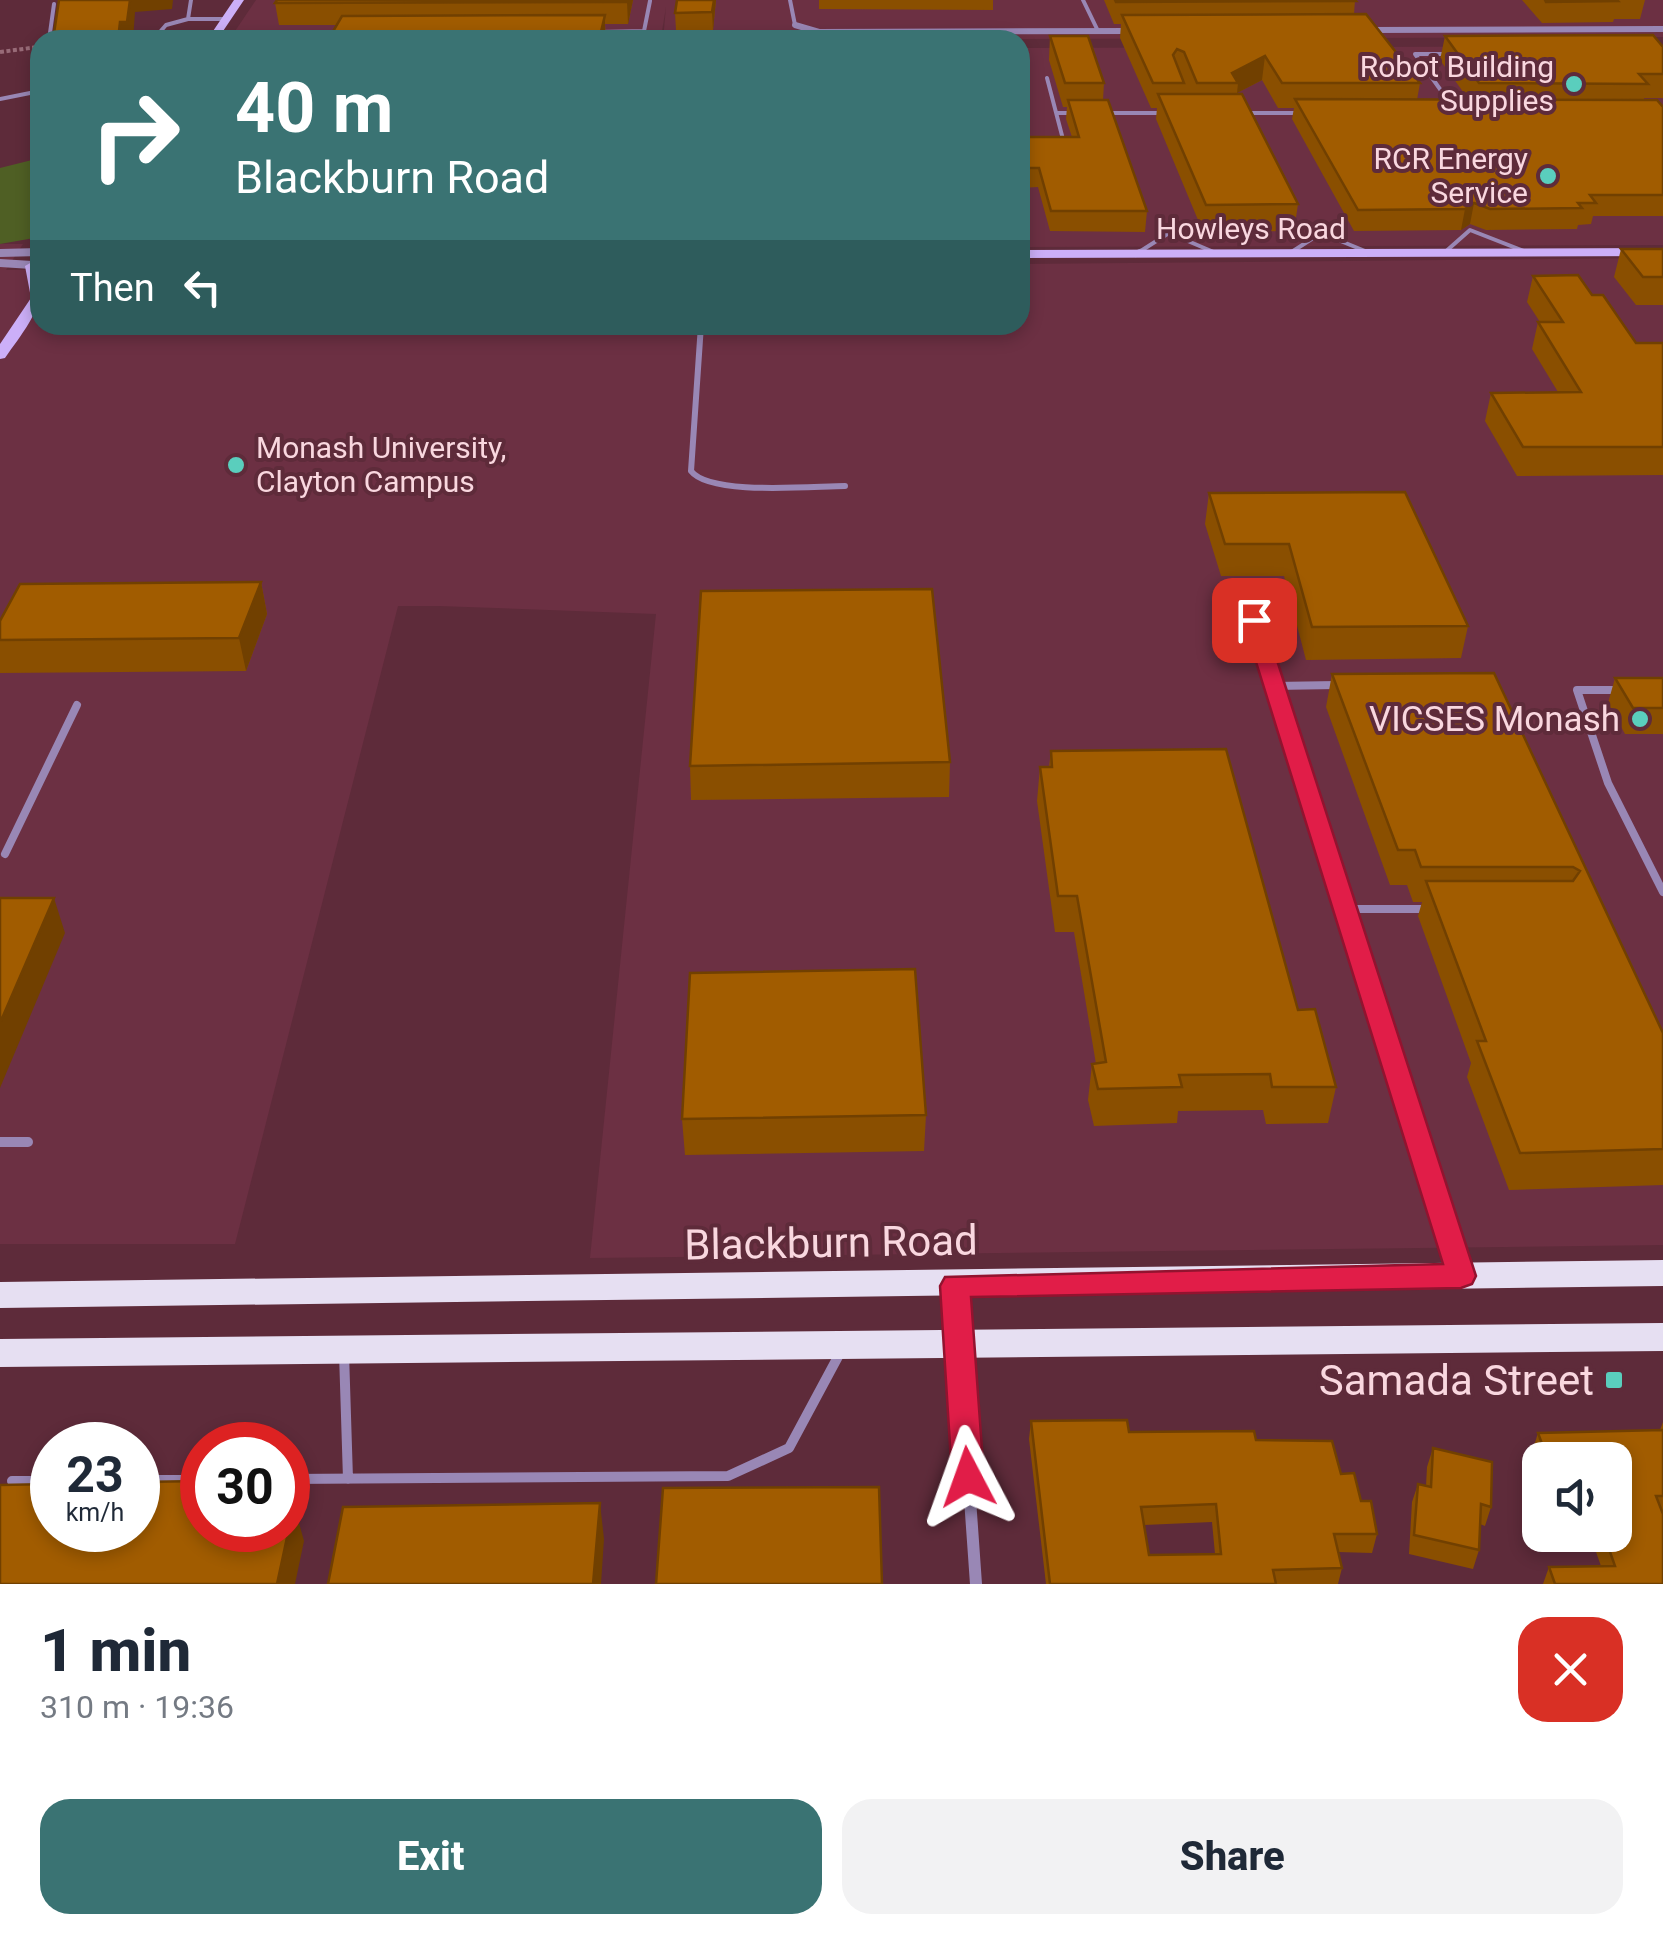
<!DOCTYPE html>
<meta charset="utf-8">
<style>
body{margin:0;font-family:Roboto,sans-serif;background:#f2f2f3;color:#1f2937;height:100vh;display:flex;flex-direction:column;font-size:38px;white-space:nowrap}
*{box-sizing:border-box;margin:0}
p{font-size:32px;color:#747a83}
.icon{flex:none;width:55px;height:55px;fill:none;stroke:currentColor;stroke-width:2;stroke-linecap:round;stroke-linejoin:round}
.map{position:relative;height:1584px;overflow:hidden}
.details{display:flex;flex-direction:column;background:#fff;flex:1}
.details>*{flex:none}
.hud{position:absolute;left:30px;top:30px;width:1000px;height:305px;border-radius:30px;box-shadow:0 5px 15px #0003;background:#3a7373;color:#fff;overflow:hidden}
.tools{position:absolute;left:1522px;top:1442px;display:grid;gap:20px}
.tools a{display:grid;place-items:center;width:110px;height:110px;border-radius:20px;background:#fff;box-shadow:0 5px 15px #0003;font-size:50px}
.speed{position:absolute;left:30px;top:1422px;display:flex;gap:20px;font-size:50px;font-weight:700;text-align:center}
.speed>*{display:grid;place-content:center;width:130px;height:130px;border-radius:50%;background:#fff;box-shadow:0 5px 15px #0003;line-height:1}
.speed small{font-size:25px;font-weight:400}
.speed .limit{border:15px solid #d22;background:#fff;color:#111}
.pin{position:absolute;display:grid;place-items:center;width:85px;height:85px;color:#fff;margin:-42px;border-radius:20px;box-shadow:0 5px 15px #0006}
.me{position:absolute;width:110px;margin:-55px;rotate:356deg;stroke-linejoin:round;filter:drop-shadow(0 0 8px #0008)}
.turn{display:flex;align-items:center;gap:35px;height:210px;padding:0 40px;font-size:45px}
.turn .icon{width:130px;height:130px;stroke-width:2.5}
.turn b{display:block;font-size:70px;line-height:85px}
.then{display:flex;align-items:center;height:95px;padding:0 40px;background:#0003;gap:20px;font-size:38px}
.round{display:grid;place-items:center;flex:none;width:105px;height:105px;border-radius:30px;background:#f2f2f3}
.summary{display:flex;align-items:center;justify-content:space-between;height:170px;padding:0 40px}
h1{font-size:60px;font-weight:800;line-height:75px}
.primary-button{display:flex;gap:20px;margin-top:auto;padding:20px 40px}
.primary-button a{flex:1;height:115px;border-radius:30px;background:#3a7373;color:#fff;font-size:40px;font-weight:800;line-height:115px;text-align:center}
.primary-button a+a{background:#f2f2f3;color:#1f2937}
.map>svg:first-child{display:block}
</style>
<div class="map">
<svg width="1663" height="1584" viewBox="0 0 1663 1584">
<rect width="100%" height="100%" fill="#5e2b3a"/>
<path fill="#6c3043" d="M256,0H1663V37L663,40L666,7L661,37L229,40Z
M1663,46V245L1020,247V48Z
M0,244H23L6,270H40V325H1020V264L1663,258V1245L590,1258L656,614L439,606H398L235,1244H0Z"/>
<path fill="#4f5f24" d="M40,158V237L0,244V168Z"/>
<g fill="none" stroke-linecap="round" stroke-linejoin="round">
<path stroke="#986b78" stroke-width="4" stroke-dasharray="4 2.5" stroke-linecap="butt" d="M0,52L38,47"/>
<path stroke="#9987b5" stroke-width="4" d="M790,0L795,25
M1083,0L1098,31
M188,19H226
M218,32L338,33
M597,32L644,31L650,1
M49,40L54,4
M153,40L166,25L188,19L191,0
M1449,54H1415L1452,106
M1047,78L1065,147
M0,99L40,91
M1057,113H1074
M1103,113H1164
M1243,113H1304
M1290,253L1321,233L1370,253
M1444,253L1470,230L1526,252
M1136,254L1169,233L1216,253"/>
<path stroke="#9987b5" stroke-width="6" d="M1136,254L1140,252
M701,325L691,471C710,496 813,486 845,486"/>
<path stroke="#9987b5" stroke-width="8" d="M1243,588L1379,1018
M1274,686L1337,685
M1622,690H1577L1608,783L1663,892
M5,854L77,705
M1345,909H1428"/>
<path stroke="#9987b5" stroke-width="10" d="M1378,1016L1459,1270
M0,1142H28
M344,1353L348,1479
M288,1479L728,1476L789,1448L840,1353
M138,1480H202
M12,1481H52"/>
<path stroke="#9987b5" stroke-width="6" d="M795,25L819,32L1132,31
M1369,30L1663,29
M0,253L40,252"/>
<path stroke="#9987b5" stroke-width="8" d="M0,253L40,252
M0,263L32,265"/>
<path stroke="#9987b5" stroke-width="12" d="M955,1286L976,1584"/>
<path fill="#ccaff8" fill-rule="evenodd" d="M234,0H244L217,40H207Z
M1663,248V256L1020,258V250Z
M32,262L37,263C51,301 25,329 5,358L0,359V344L31,298L25,266Z"/>
<path fill="#e6dff2" fill-rule="evenodd" d="M1663,1260V1286L0,1308V1282Z
M1663,1323V1351L0,1367V1339Z"/>
</g>
<path fill="#8a4f00" fill-rule="evenodd" d="M633,0L628,24H605L606,37L337,25H279L275,3Z
M716,0L713,30H676L675,13Z
M819,0H993V10L819,9Z
M1104,0H1355L1354,14L1420,83L1417,100H1469L1440,60L1445,36L1663,47V98H1644V100L1663,107V216H1593L1591,224L1578,225L1577,229L1486,230L1470,224L1461,230L1354,231L1292,119L1294,108H1278L1262,80L1237,93L1298,204L1294,231L1203,232L1156,119L1157,108H1151L1120,38L1121,24H1114Z
M1522,0H1645L1640,19H1614L1613,22L1542,23Z
M1050,36L1104,83L1103,100L1147,211L1145,232L1050,231L1038,187L1020,188V137H1072L1066,119L1067,107H1063L1049,60Z
M1621,249H1663V305H1636L1614,277Z
M1533,276L1592,295L1636,343H1663V475L1517,476L1485,421L1491,393L1558,392L1532,349L1538,322H1540L1527,302Z
M1209,493L1468,626L1461,658L1306,660L1284,576H1221L1205,524Z
M261,582L267,614L246,671L0,673V621Z
M1494,673L1663,1033V1185L1509,1190L1467,1077L1471,1063L1418,916L1422,902H1413L1407,885H1390L1326,707L1332,674Z
M1615,678H1663V734H1625L1608,703Z
M1051,751L1298,1010L1336,1087L1328,1123L1266,1124L1263,1110L1178,1111L1177,1123L1094,1126L1088,1100L1092,1064H1096L1074,932H1055L1037,801L1040,767H1049Z
M950,762L949,797L691,800L690,766Z
M926,1115L924,1151L685,1155L682,1119Z
M1031,1421L1129,1432L1256,1440L1341,1474L1361,1501L1377,1534L1372,1553L1338,1552L1342,1568L1338,1584H1046L1029,1439ZM1212,1522L1215,1554L1149,1555L1144,1525Z
M1663,1422V1584H1543L1549,1567L1601,1566L1590,1535H1615V1460H1540V1474L1532,1452L1538,1433L1660,1430Z
M1433,1448L1491,1507L1485,1526L1480,1524L1479,1550L1473,1569L1409,1554L1412,1502L1418,1484L1426,1486L1427,1467Z"/>
<path fill="#714000" d="M130,0H173L172,9L135,12L133,40H118L120,22Z
M627,0H633L628,24L627,2Z
M714,0H716L713,30L712,12Z
M605,15V40H599Z
M1265,56L1262,80L1237,93L1238,83L1232,73Z
M1474,203L1470,224L1461,230L1465,209Z
M261,582L267,614L246,671L239,638Z
M54,898L65,933L0,1088V1023Z
M600,1503L604,1539L601,1584H593Z
M294,1505L304,1541L295,1584H277Z"/>
<path fill="#a15c00" stroke="#714000" stroke-width="2.5" fill-rule="evenodd" d="M59,0H130L127,22H120L118,40H53Z
M277,0H627V2L275,3Z
M677,0H714L712,12L675,13Z
M1115,0H1355L1356,1L1116,2Z
M1545,0H1617L1618,1L1546,2Z
M1366,14L1420,83H1282L1265,56L1232,73L1238,83H1197L1184,52L1177,49L1173,55L1184,83H1153L1122,15Z
M605,15L599,40H328L342,16Z
M1653,35L1663,47V74H1639L1648,84L1479,83L1445,36Z
M1050,36H1088L1104,83H1065Z
M1158,94H1242L1298,204L1206,205Z
M1295,99L1657,100L1663,107V195H1590L1596,203H1578L1582,208L1490,209L1474,203L1465,209L1358,210Z
M1068,100H1108L1147,211H1051L1039,168H1020V137H1079Z
M1621,249H1663V277H1643Z
M1578,275L1592,295H1603L1636,343H1663V447H1523L1491,393L1581,392L1538,322H1563L1533,276Z
M1405,492L1468,626L1312,627L1289,544H1225L1209,493Z
M261,582L239,638L0,640V621L20,584Z
M932,589L950,762L690,766L701,591Z
M1494,673L1663,1033V1149L1520,1153L1477,1041H1486L1426,881H1573L1580,871L1573,867H1421L1415,850H1398L1332,674Z
M1615,678H1663V708H1633Z
M1226,749L1298,1010L1315,1009L1336,1087H1272L1270,1074L1179,1075L1182,1087L1098,1089L1092,1064L1106,1062L1077,896H1058L1040,767H1052L1051,751Z
M0,898H54L0,1023Z
M915,969L926,1115L682,1119L690,973Z
M1127,1420L1129,1432L1254,1431L1256,1440L1332,1441L1341,1474L1354,1473L1361,1501H1371L1377,1534H1334L1342,1568L1273,1570L1276,1584H1050L1031,1421ZM1216,1504L1221,1554L1149,1555L1141,1507Z
M1663,1430V1496H1656L1663,1514V1584H1555L1549,1567L1615,1566L1604,1535H1615V1460H1548L1538,1433Z
M1433,1448L1492,1462L1491,1507L1481,1504L1479,1550L1414,1535L1418,1484L1431,1487Z
M202,1481V1530H288V1505H294L277,1584H0V1485L52,1484V1530H138V1482Z
M879,1487L882,1584H656L663,1488Z
M600,1503L593,1584H328L343,1507Z"/>
<path fill="#e11d48" stroke="#92132f" stroke-width="2.5" d="M1254,614L1264,620L1476,1276L1472,1284L1461,1288L971,1297L984,1477L980,1487L968,1491L957,1487L952,1477L940,1286L945,1277L1443,1264L1243,620Z"/>
<g fill="#5acebd" stroke="#5e2b3a" stroke-width="4">
<circle cx="1574" cy="84" r="10"/>
<circle cx="1548" cy="176" r="10"/>
<circle cx="236" cy="465" r="10"/>
<circle cx="1640" cy="719" r="10"/>
<rect x="1604" y="1370" width="20" height="20" rx="5"/>
</g>
<g text-anchor="middle" stroke-width="8" stroke-linejoin="round" paint-order="stroke">
<g font-size="30" fill="#f9d7df" stroke="#5e2b3a" text-anchor="end">
<text x="1554" y="77">Robot Building<tspan x="1554" dy="34">Supplies</tspan></text>
<text x="1528" y="169">RCR Energy<tspan x="1528" dy="34">Service</tspan></text>
<text x="256" y="458" text-anchor="start">Monash University,<tspan x="256" dy="34">Clayton Campus</tspan></text>
</g>
<g font-size="30" fill="#f9d7df" stroke="#5e2b3a">
<text x="1251" y="239">Howleys Road</text>
</g>
<g font-size="35" fill="#f9d7df" stroke="#5e2b3a" text-anchor="end">
<text x="1620" y="731">VICSES Monash</text>
</g>
<g font-size="42" fill="#f9d7df" stroke="#5e2b3a">
<text transform="translate(831 1242) rotate(-1)" y="15">Blackburn Road</text>
</g>
<g font-size="42" fill="#f9d7df" stroke="#5e2b3a" text-anchor="end">
<text x="1594" y="1395">Samada Street</text>
</g>
</g>
</svg>
<div class="tools">
<a><svg class="icon" aria-label="sound" viewBox="0 0 24 24"><path d="M4 9h4l5-4v14l-5-4H4zM17 9q2 3 0 6"/></svg></a>
</div>
<div class="speed"><div>23<small>km/h</small></div><div class="limit">30</div></div>
<div class="pin" style="left:1254px;top:620px;background:#d93025"><svg class="icon" aria-label="arrive" viewBox="0 0 24 24"><path d="M6 21V4h12l-3 4 3 4H6"/></svg></div>
<svg class="me" style="left:968px;top:1477px" viewBox="-20 -20 40 40"><path d="M0-17L14 15 0 8-14 15z" fill="#e11d48" stroke="#fff" stroke-width="4"/></svg>
<div class="hud">
<div class="turn"><svg class="icon" aria-label="right" viewBox="0 0 24 24"><path d="M7 20v-9h11M14 6l5 5-5 5"/></svg><div><b>40 m</b>Blackburn Road</div></div>
<div class="then">Then<svg class="icon" aria-label="left" viewBox="0 0 24 24"><path d="M17 20v-9H6M10 6l-5 5 5 5"/></svg></div>
</div>
</div>
<section class="details">
<div class="summary"><div><h1>1 min</h1><p>310 m · 19:36</p></div><a class="round" style="background:#d93025;color:#fff"><svg class="icon" aria-label="close" viewBox="0 0 24 24"><path d="M6 6l12 12M18 6L6 18"/></svg></a></div>
<div class="primary-button"><a>Exit</a><a>Share</a></div>
</section>
